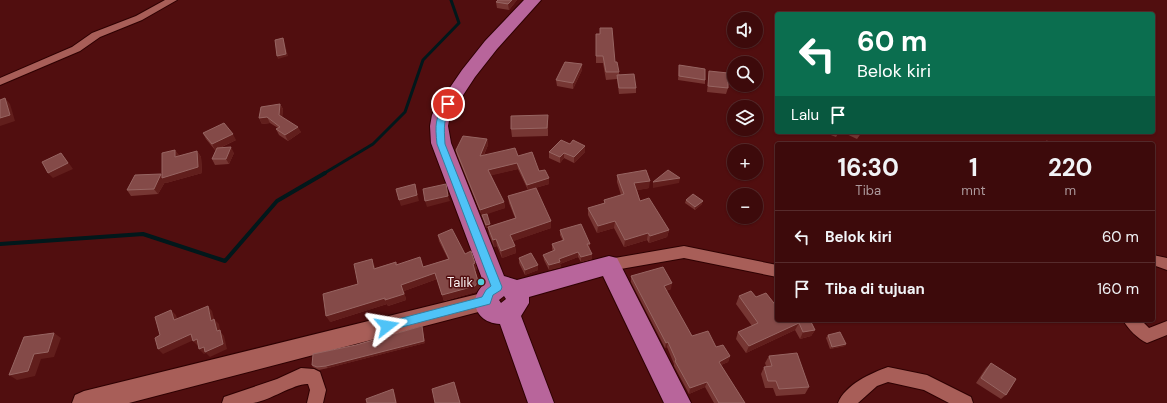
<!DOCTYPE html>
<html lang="id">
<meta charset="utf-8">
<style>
body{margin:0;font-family:"DM Sans",sans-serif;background:#481819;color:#f1f3f6;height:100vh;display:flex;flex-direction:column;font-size:15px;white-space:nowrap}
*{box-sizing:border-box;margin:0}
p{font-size:13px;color:#ad9a9d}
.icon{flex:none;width:22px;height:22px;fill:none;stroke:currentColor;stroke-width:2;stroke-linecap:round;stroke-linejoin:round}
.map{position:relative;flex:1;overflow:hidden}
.drawer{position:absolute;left:775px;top:142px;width:380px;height:180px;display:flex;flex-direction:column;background:#3d0a0b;border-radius:4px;box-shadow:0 1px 3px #0004,0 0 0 1px #562b2c}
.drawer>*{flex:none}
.top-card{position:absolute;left:775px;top:12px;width:380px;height:122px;border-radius:4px;box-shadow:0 1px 3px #0004,0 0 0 1px #562b2c;background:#0b6e4f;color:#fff;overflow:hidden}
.tools{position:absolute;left:727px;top:12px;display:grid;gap:8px}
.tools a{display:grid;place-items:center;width:36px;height:36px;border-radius:50%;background:#3d0a0b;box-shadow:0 1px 3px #0004,0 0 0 1px #562b2c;font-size:20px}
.pin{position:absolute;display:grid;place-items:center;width:34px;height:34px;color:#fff;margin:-17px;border:2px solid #fff;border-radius:50%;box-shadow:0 1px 4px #0007}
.me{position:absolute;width:44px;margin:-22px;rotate:76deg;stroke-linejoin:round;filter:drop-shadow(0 0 3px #0008)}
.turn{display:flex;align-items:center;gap:14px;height:84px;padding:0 16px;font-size:18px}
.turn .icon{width:52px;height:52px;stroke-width:2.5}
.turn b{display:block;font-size:28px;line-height:34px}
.then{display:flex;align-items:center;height:38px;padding:0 16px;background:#0003;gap:8px;font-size:15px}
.eta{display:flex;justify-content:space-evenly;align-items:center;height:68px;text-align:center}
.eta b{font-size:24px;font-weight:700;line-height:28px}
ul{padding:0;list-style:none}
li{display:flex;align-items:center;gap:12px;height:52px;padding:0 16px;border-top:1px solid #562b2c}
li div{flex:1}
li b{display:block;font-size:15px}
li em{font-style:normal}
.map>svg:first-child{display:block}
</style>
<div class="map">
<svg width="1167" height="403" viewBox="0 0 1167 403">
<rect width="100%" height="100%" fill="#510e0f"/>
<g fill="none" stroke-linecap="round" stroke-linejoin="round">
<path stroke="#01181b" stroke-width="3" d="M323,174L373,144L405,112L423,60L459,23L451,0"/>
<path stroke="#01181b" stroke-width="4" d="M0,244L143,234L225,261L277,201L325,173"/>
<g stroke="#2e0002" stroke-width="2">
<path id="street" d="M165,0H177L142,20L100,37L80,51L0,85V78L72,47L92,33L136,16Z
M684,246L777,265V277L684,258L609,271L604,269L602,265L604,261L609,259Z
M1153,255L1167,258V270L1153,265Z
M1123,320H1141L1149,328L1167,321V335L1147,343C1138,339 1128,329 1123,320Z
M888,367L927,375L971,397L973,403H949L924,390L888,382L877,386L858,403H838C845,385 871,373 888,367Z
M301,368L314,369L320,372L326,390L323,403H307L310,390L308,384C295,383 269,401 253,403C243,403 232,403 222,403L224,397L277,379Z"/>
</g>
<g stroke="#2e0002" stroke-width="2">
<path id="secondary" d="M486,292L494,294L497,301L494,308L486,310L129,403H72L75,395L84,391Z"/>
</g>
<g stroke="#2e0002" stroke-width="2">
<path id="primary" d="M524,0H541L497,49L475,77L450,115L448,126L451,143L504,276L517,280L609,256L617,258L691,403H664L603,276L529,297V303L521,316L554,403H528L500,324C476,323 467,300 484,284L431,143L430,126L432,115L434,111L462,70L485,41ZM504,296L506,299L501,303L499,300Z"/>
</g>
<use href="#street" fill="#a85e58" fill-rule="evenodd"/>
<use href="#secondary" fill="#a85e58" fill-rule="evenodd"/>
<use href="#primary" fill="#b8659b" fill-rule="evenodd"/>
</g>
<path fill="#763633" d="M498,0H517L509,10L497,8L496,2Z
M596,34L615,62L619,72V74L636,88V93L619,94L617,79L606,80L603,63H596Z
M679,65L705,80V84L678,80Z
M582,70L573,89L557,86L556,80Z
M709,71L728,88L726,94L707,92Z
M280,104L283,109L282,117L301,132L288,141L279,135L276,129L278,128L270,123L262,124L259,118Z
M548,123V136L512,137L511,129Z
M823,132H839L836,137Z
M842,132H862L857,139Z
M203,133L236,140L220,148L234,153L229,164L215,165L212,159L216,150H215L206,139Z
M487,139L488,145L484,155L518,156L549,178V184L528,190L518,169L491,175L504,202L505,208L485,214L490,226L515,218L509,203L508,196L551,221V228L513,241L515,246L516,253L502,258L497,246L494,247L489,234L488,228H486L482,215V216L457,155L456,150Z
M570,144L585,146V152L574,163L564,158L560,163L549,158V152Z
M175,150L179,156L197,151L201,157L202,173L166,183L165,182L158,194L131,196L127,190L161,174L162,175Z
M617,175L649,188L637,190L640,201L669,230L667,237L649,243L647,240L624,247L614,228L597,233L588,215V208L604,203V200L621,195L617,182Z
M686,200L702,204L695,210L685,203Z
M560,230L590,248L589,249L592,259L581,262L578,257L560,264L561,267L549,270L544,260L543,255L553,251L552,249V244L563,241L560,235Z
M438,235L465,254L475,263L477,269L475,270L480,287L476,292L444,301L437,279L404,291L406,300L388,306L387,304L330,322L358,284L374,265L375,268L396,262L397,265L423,267L448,259L439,241Z
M519,258L538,270L525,275L519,263Z
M631,276L671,289L666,291L692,336L716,347L730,356L728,362L721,365L745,403H714L705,387L689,394L674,366V364L667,347L665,348L631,282Z
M739,296L756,297L777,320H810L815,330L811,336L800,339L795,330L746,353L736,339L738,332L752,326L736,304Z
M422,326L425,343L328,368L319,370L313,367L312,365L356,345Z
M828,335L846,344L845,346L830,349L826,338Z
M769,356L809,387L805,394L776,396L773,388H765L761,374L764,367L766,366L765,363Z
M991,363L1006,395L1001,399L976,383L986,368Z"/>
<path fill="#611e1c" d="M512,0H517L509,10L508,4Z
M283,38L284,41L288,56L278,59L277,56Z
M582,64V70L573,89V83Z
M5,98L10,104L15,121L0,126V118Z
M280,104L283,109L282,120L279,115Z
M267,117L270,123L262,124L259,118Z
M298,127L301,132L288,141L285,135Z
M233,134L236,140L215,150L212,144Z
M487,139L488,145L481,161L480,156Z
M585,146V152L574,163V157Z
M231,147L234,153L229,164L226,159Z
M175,150L179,155V163L175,157Z
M197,151L201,157L202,173L166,183L165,182L158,194L154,189L161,174L164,177Z
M61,153L66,159L73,169L53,178L48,173Z
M564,153V158L560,163V157Z
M517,163L518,169L489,176L488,170Z
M549,178V184L528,190L527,185Z
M680,178L679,183L653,188V182Z
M650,181L649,188L634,191V183Z
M415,184L419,201L401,206L399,200Z
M448,196L450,201L427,207L425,201Z
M703,201L702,204L695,210V207Z
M504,202L505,208L482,216L480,210Z
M551,221V228L511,242L510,235Z
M615,221L614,228L597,233L598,226Z
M490,224V227L486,228V225Z
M669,230L667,237L649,243L650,236Z
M648,233L647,240L624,247L625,240Z
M496,239L497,246L494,247L493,240Z
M587,244H590V248L587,249Z
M515,246L516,253L502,258L501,251Z
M578,252V257L560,264L561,267L549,270V265L559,259Z
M592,254V259L581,262V257Z
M372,259L374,265L376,275L374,269Z
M475,263L477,269L474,270L473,264Z
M538,265V270L525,275V270Z
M435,273L437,279L404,291L406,300L388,306L387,304L330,322L326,316L385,298L401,285Z
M478,281L480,287L476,292L444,301L442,295Z
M672,283L671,289L663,292L664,286Z
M208,306L212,311L216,326L211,321Z
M171,310L176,315L179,325L174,320Z
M214,319L219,324L220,331L224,336L227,349L210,357L206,353L204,354L199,349L217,331Z
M799,323L795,330L746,353L749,346Z
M422,326L425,343L328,368L326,366Z
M815,330L811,336L800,339L803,332Z
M54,333L61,338L54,357L41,359L35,376L17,380L9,375L34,354Z
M191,334L196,339L163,354L158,349Z
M197,339L202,344L198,346L193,341Z
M668,342L667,347L665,348L666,343Z
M846,344L845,346L830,349L832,347Z
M730,356L728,362L717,367L719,362Z
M707,382L705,387L689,394L690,388Z
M393,389L395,394L397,403H396Z"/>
<path fill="#844a48" stroke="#976562" d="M498,0H512L508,4L496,2Z
M600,28H612L615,62H617L619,72H606L603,56H596V34H600Z
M283,38L286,54L277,56L275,40Z
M565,62L582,64L573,83L556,80Z
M679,65L705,69V80L679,76Z
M709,71L728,73V88L708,86Z
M634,74L636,88H619L617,75Z
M5,98L10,115L0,118V100Z
M280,104L279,115L298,127L285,135L276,129L280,127L267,117L259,118L261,107Z
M548,115L547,128L511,129V116Z
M224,123L233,134L212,144L203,133Z
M463,136L487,139L480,156L515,148L518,156L532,152L539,171L545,170L549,178L527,185L517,163L488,170L504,202L480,210L456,150Z
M561,140L570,144L573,140L585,146L574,157L564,153L560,157L549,152Z
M1047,141L1051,144H1042Z
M231,147L226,159H212L217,148Z
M175,150V157L197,151L198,167L162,178V153Z
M61,153L68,163L48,173L42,162Z
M646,170L650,181L634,183L640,201L649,198L669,230L650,236L648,233L625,240L615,221L598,226L588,208L605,203L604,200L624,194L617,175Z
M668,170L680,178L653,182Z
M161,174L154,189L127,190L135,175Z
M415,184L417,195L399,200L396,189Z
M446,184L448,196L425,201L423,189Z
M536,188L551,221L510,235L515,246L501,251L496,239L493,240L488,227L516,218L508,196Z
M693,194L703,201L695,207L686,200Z
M487,214L490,224L486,225L482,215Z
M581,224L590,244H587L592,254L581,257L578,252L559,259L560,262L549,265L543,255L555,250L552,244L564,240L560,230Z
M452,229L465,254L471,251L475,263L473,264L478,281L475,286L442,295L435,273L401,285L404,294L385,300V298L326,316L323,294L358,284L354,264L372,259L374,269L396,262V265L420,257L423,267L449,259L438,235Z
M531,253L538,265L525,270L519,258Z
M663,267L672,283L664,286L692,336L708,331L716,347L723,345L730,356L719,362L745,403H719L707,382L690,388L675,361L676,360L668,342L666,343L631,276Z
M751,291L756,297L766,293L777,307V320H810L815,330L803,332L799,323L749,346L738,332L758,323L739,296Z
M208,306L211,321L214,319L217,331L220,330L223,344L205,352L204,347L199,349L197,339L193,341L191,334L158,349L155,338L160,335L155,317L171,310L174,320Z
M422,326L424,341L326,366L317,367L312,365L313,354L356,345Z
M840,332L846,344L832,347L828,335Z
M54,333L48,352L34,354L28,371L9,375L24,337Z
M797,353L809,387L779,389L776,381H768L764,367L772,366L769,356Z
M991,363L1016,379L1006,395L981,378Z
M454,382L460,403H435L432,389Z
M393,389L396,403H367L366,399Z"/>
<path fill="#4fc3f7" stroke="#337fa1" d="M448,102L452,104C443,119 444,127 445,144L502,287L501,290L493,295L490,304L387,331L383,329L381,326L383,323L482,297L486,290L491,286L437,144C435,125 435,118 445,103Z"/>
<circle fill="#52cbd8" stroke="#510e0f" stroke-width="1.5" cx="481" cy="282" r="4"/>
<g text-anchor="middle" stroke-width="3" stroke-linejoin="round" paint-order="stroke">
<g font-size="13" fill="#fbf2f1" stroke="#510e0f" text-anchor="end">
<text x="473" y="287">Talik</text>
</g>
</g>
</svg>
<div class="tools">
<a><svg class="icon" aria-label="sound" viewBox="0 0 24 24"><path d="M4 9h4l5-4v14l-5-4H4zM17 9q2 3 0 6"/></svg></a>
<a><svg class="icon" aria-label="search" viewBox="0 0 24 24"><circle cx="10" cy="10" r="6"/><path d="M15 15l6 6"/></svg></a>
<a><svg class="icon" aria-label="layers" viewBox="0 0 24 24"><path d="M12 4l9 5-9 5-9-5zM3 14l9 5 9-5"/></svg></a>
<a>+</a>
<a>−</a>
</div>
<div class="pin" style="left:448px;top:104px;background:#d93025"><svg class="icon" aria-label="arrive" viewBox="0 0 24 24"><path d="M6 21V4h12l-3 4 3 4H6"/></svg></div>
<svg class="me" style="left:387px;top:326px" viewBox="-20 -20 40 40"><path d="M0-17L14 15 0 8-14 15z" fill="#4fc3f7" stroke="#fff" stroke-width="4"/></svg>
<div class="top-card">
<div class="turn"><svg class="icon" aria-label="left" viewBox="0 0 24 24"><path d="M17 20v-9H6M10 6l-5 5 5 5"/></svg><div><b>60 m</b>Belok kiri</div></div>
<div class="then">Lalu<svg class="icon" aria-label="arrive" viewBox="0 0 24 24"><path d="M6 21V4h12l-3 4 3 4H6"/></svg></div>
</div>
<section class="drawer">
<div class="eta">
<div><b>16:30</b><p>Tiba</p></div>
<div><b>1</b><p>mnt</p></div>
<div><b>220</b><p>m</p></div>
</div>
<ul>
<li><svg class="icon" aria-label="left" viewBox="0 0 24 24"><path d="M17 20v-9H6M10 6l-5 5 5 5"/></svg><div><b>Belok kiri</b></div><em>60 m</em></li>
<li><svg class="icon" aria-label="arrive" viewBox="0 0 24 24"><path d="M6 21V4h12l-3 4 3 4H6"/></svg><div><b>Tiba di tujuan</b></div><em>160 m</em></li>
</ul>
</section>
</div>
